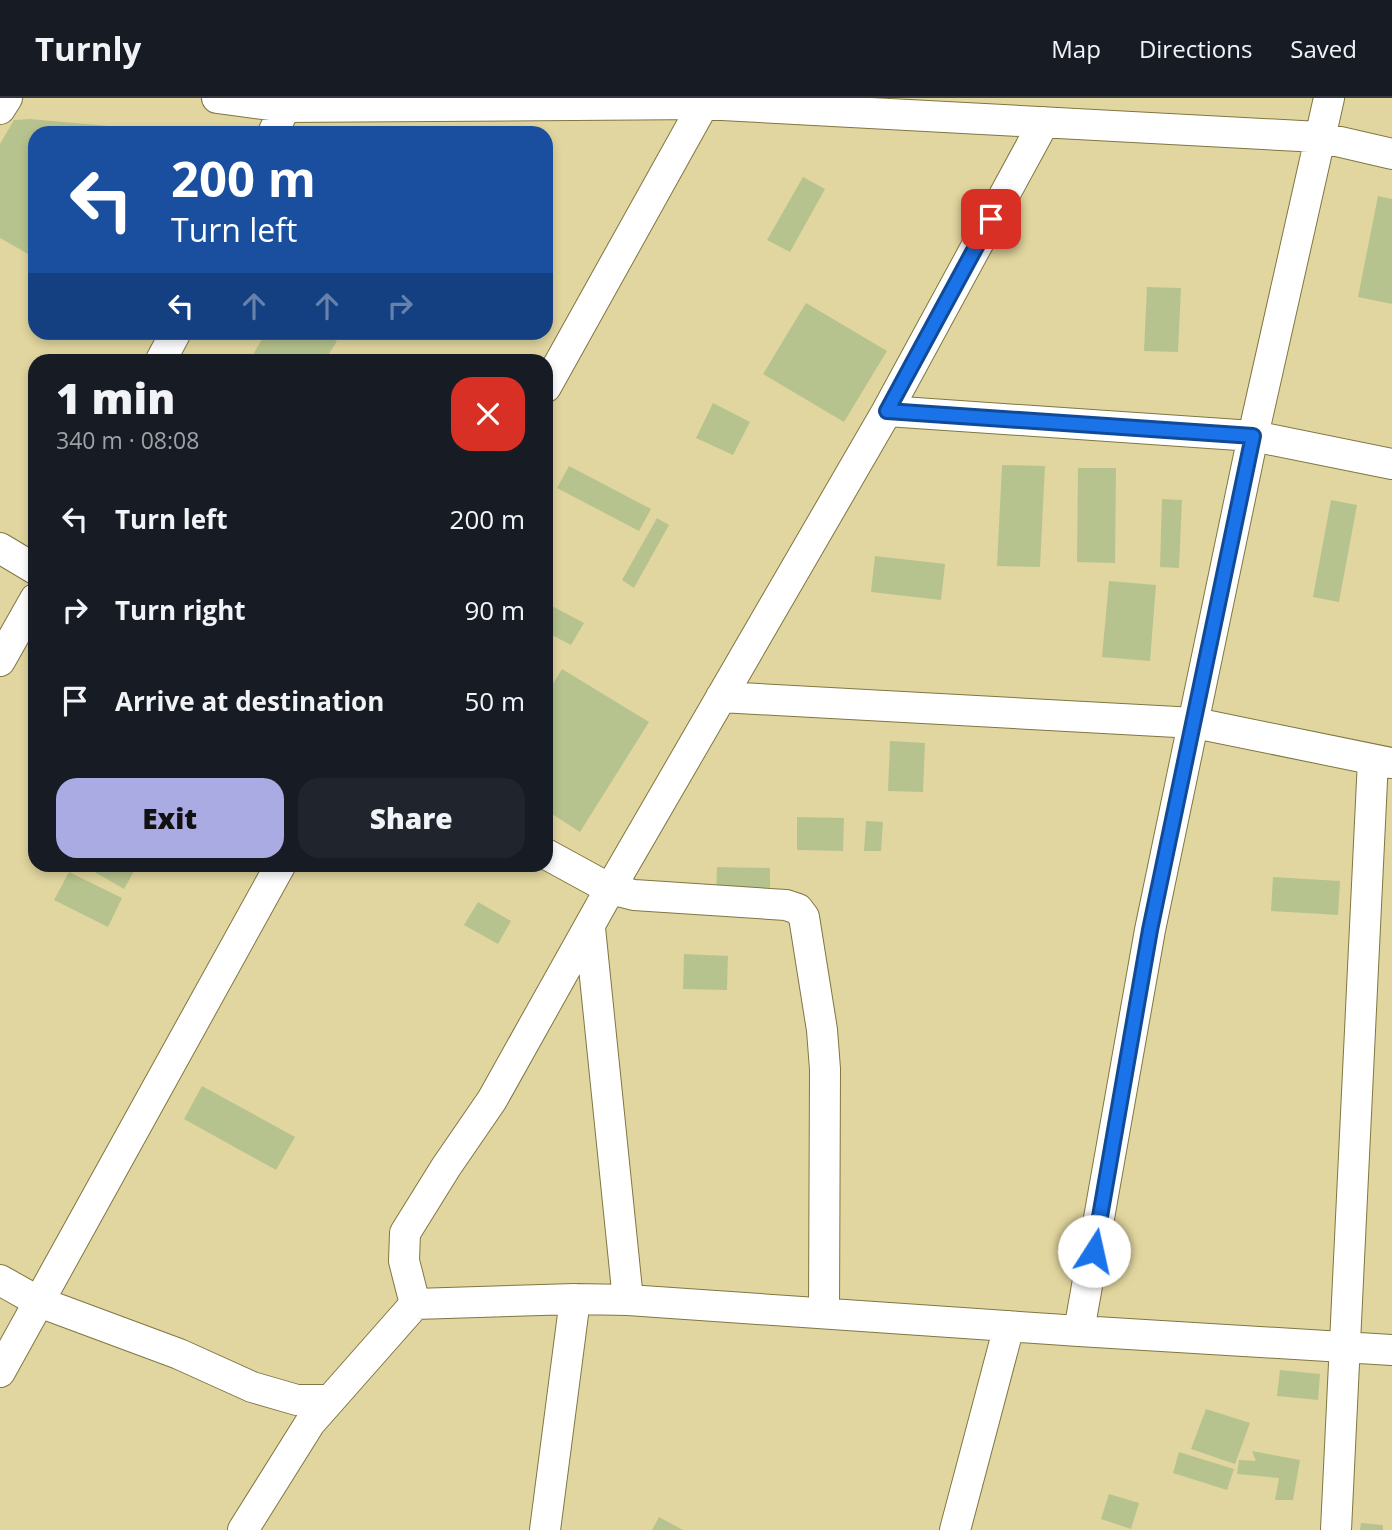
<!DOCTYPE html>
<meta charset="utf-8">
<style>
body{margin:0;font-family:"Open Sans",sans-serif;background:#20242c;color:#f1f3f6;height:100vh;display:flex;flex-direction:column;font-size:26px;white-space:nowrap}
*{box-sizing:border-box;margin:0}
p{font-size:23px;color:#9ea1a6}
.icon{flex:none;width:38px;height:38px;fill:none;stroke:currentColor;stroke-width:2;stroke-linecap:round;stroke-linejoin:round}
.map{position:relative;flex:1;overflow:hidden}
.sheet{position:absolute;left:28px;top:256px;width:525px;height:518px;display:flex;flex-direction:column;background:#171b24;border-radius:21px;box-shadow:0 4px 10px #0003}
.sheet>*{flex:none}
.hud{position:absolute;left:28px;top:28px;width:525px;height:214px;border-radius:21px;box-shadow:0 4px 10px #0003;background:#1a4fa0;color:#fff;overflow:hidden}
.pin{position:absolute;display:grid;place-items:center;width:60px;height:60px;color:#fff;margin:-30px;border-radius:14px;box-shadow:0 4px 10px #0006}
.me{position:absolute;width:77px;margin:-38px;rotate:10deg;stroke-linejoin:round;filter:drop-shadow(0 0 5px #0008)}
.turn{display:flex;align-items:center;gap:24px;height:147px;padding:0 28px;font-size:32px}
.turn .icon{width:91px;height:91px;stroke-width:2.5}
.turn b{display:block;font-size:49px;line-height:60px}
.lanes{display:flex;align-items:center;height:66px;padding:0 28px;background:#0003;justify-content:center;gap:35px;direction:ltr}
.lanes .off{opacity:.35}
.round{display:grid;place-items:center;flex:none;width:74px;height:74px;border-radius:21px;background:#20242c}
.head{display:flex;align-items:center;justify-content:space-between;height:119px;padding:0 28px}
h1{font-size:42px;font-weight:800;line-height:52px}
.action{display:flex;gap:14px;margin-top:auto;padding:14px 28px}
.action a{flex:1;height:80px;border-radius:21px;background:#ababe3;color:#111;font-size:28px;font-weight:800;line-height:80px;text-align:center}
.action a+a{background:#20242c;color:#f1f3f6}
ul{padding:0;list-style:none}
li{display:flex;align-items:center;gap:21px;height:91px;padding:0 28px}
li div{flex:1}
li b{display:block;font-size:26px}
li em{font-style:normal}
header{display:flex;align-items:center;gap:42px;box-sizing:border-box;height:98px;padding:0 35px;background:#171b24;border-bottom:2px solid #363941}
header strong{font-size:33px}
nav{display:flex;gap:38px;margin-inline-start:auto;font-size:24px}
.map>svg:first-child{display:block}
</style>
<header>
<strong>Turnly</strong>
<nav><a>Map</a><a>Directions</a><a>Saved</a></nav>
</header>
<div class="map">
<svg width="1392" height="1432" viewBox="0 0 1392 1432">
<rect width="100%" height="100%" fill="#e1d69f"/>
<path fill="#b7c38e" d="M30,21L131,30L128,35H35V160L0,140V46L14,22Z
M803,79L825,91L790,154L767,142Z
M1378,98L1392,101V206L1358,199Z
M1147,189L1181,190L1178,254L1144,253Z
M806,205L887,253L844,324L763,276Z
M266,234H322L337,243L325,262H250Z
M713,305L750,324L733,357L696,340Z
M1002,367L1045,368L1040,469L997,468Z
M569,368L651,411L639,433L557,390Z
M1078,370H1116L1115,465L1077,464Z
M1162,401L1182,402L1179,470L1160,469Z
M1331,402L1357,407L1339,504L1313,499Z
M657,420L669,427L634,490L622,482Z
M875,458L945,466L941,502L871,494Z
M1109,483L1156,487L1150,563L1102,559Z
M546,505L584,525L571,547L546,534Z
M562,571L649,624L580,734L546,712V597Z
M890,643L925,645L923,694L888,693Z
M797,719L844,720L843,753L797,752Z
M866,723L883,724L881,753H864Z
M81,766H138L124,791Z
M717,769L770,770V799L716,797Z
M69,774L122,800L108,829L54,802Z
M1273,779L1340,783L1338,817L1271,813Z
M478,804L511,823L498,846L464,827Z
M684,856L728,858L727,892L683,891Z
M202,988L295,1039L276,1072L184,1021Z
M1280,1272L1320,1276L1318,1302L1277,1298Z
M1206,1311L1250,1325L1235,1366L1191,1351Z
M1252,1353L1300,1362L1293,1402H1275L1279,1380L1237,1376L1239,1362L1256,1363Z
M1179,1354L1234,1371L1227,1392L1173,1375Z
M1109,1396L1139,1405L1131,1431L1101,1421Z
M659,1419L683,1432H652Z
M1361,1425L1383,1427V1432H1360Z"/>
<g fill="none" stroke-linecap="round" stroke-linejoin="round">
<g stroke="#807642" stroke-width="32">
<path id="minor" d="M217,0L285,9L703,6L1319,39L1392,56
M0,11L7,0
M273,35L285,9
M161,262L176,234
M546,289L707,0
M887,313L1253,338L1392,366
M0,450L35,471
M0,563L35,501
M721,599L1195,625L1391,665
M546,756L610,791L634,797L786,807L798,811L804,819L822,932L825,971L824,1214
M590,830L628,1202
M0,1182L39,1204L179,1256L252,1289L297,1302H329
M415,1206L404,1163L405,1135L446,1069L492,1002L610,791L887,313L1044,24
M1079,1233L1150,832L1253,338L1329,0
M0,1274L281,766
M243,1432L310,1325L415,1206L575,1201L628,1202L1079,1233L1392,1252
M545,1432L575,1201
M955,1432L1009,1228
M1336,1432L1373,662"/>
</g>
<use href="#minor" stroke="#fff" stroke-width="30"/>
</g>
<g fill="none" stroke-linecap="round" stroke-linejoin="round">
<g stroke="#114b97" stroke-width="18">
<path id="route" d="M991,121L887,313L1253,338L1150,832L1094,1153"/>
</g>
<use href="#route" stroke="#1a73e8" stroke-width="12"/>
</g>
</svg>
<div class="pin" style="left:991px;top:121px;background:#d93025"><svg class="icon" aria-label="arrive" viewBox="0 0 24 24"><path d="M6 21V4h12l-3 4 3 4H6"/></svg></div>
<svg class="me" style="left:1094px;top:1153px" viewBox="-20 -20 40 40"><circle r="19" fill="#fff"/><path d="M0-13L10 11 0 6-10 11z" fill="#1a73e8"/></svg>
<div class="hud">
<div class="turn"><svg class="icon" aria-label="left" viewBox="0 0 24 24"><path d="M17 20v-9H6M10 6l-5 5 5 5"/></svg><div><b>200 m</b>Turn left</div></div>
<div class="lanes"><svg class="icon" aria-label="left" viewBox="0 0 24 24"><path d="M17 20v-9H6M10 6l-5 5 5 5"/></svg><svg class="icon off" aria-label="ahead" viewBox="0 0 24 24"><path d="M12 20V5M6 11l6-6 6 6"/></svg><svg class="icon off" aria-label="ahead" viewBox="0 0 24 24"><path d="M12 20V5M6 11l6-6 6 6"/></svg><svg class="icon off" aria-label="right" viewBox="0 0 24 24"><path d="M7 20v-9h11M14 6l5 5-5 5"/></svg></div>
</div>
<section class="sheet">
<div class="head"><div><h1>1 min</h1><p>340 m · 08:08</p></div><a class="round" style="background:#d93025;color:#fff"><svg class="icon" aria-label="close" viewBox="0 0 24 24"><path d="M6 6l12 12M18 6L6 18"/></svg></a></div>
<ul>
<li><svg class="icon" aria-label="left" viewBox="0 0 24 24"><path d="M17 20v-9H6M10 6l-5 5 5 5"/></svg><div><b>Turn left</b></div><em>200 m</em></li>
<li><svg class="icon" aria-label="right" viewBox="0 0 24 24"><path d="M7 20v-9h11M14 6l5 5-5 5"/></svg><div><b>Turn right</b></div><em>90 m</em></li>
<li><svg class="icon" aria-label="arrive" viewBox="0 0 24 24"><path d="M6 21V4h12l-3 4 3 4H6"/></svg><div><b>Arrive at destination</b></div><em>50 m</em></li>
</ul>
<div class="action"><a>Exit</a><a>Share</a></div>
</section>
</div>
